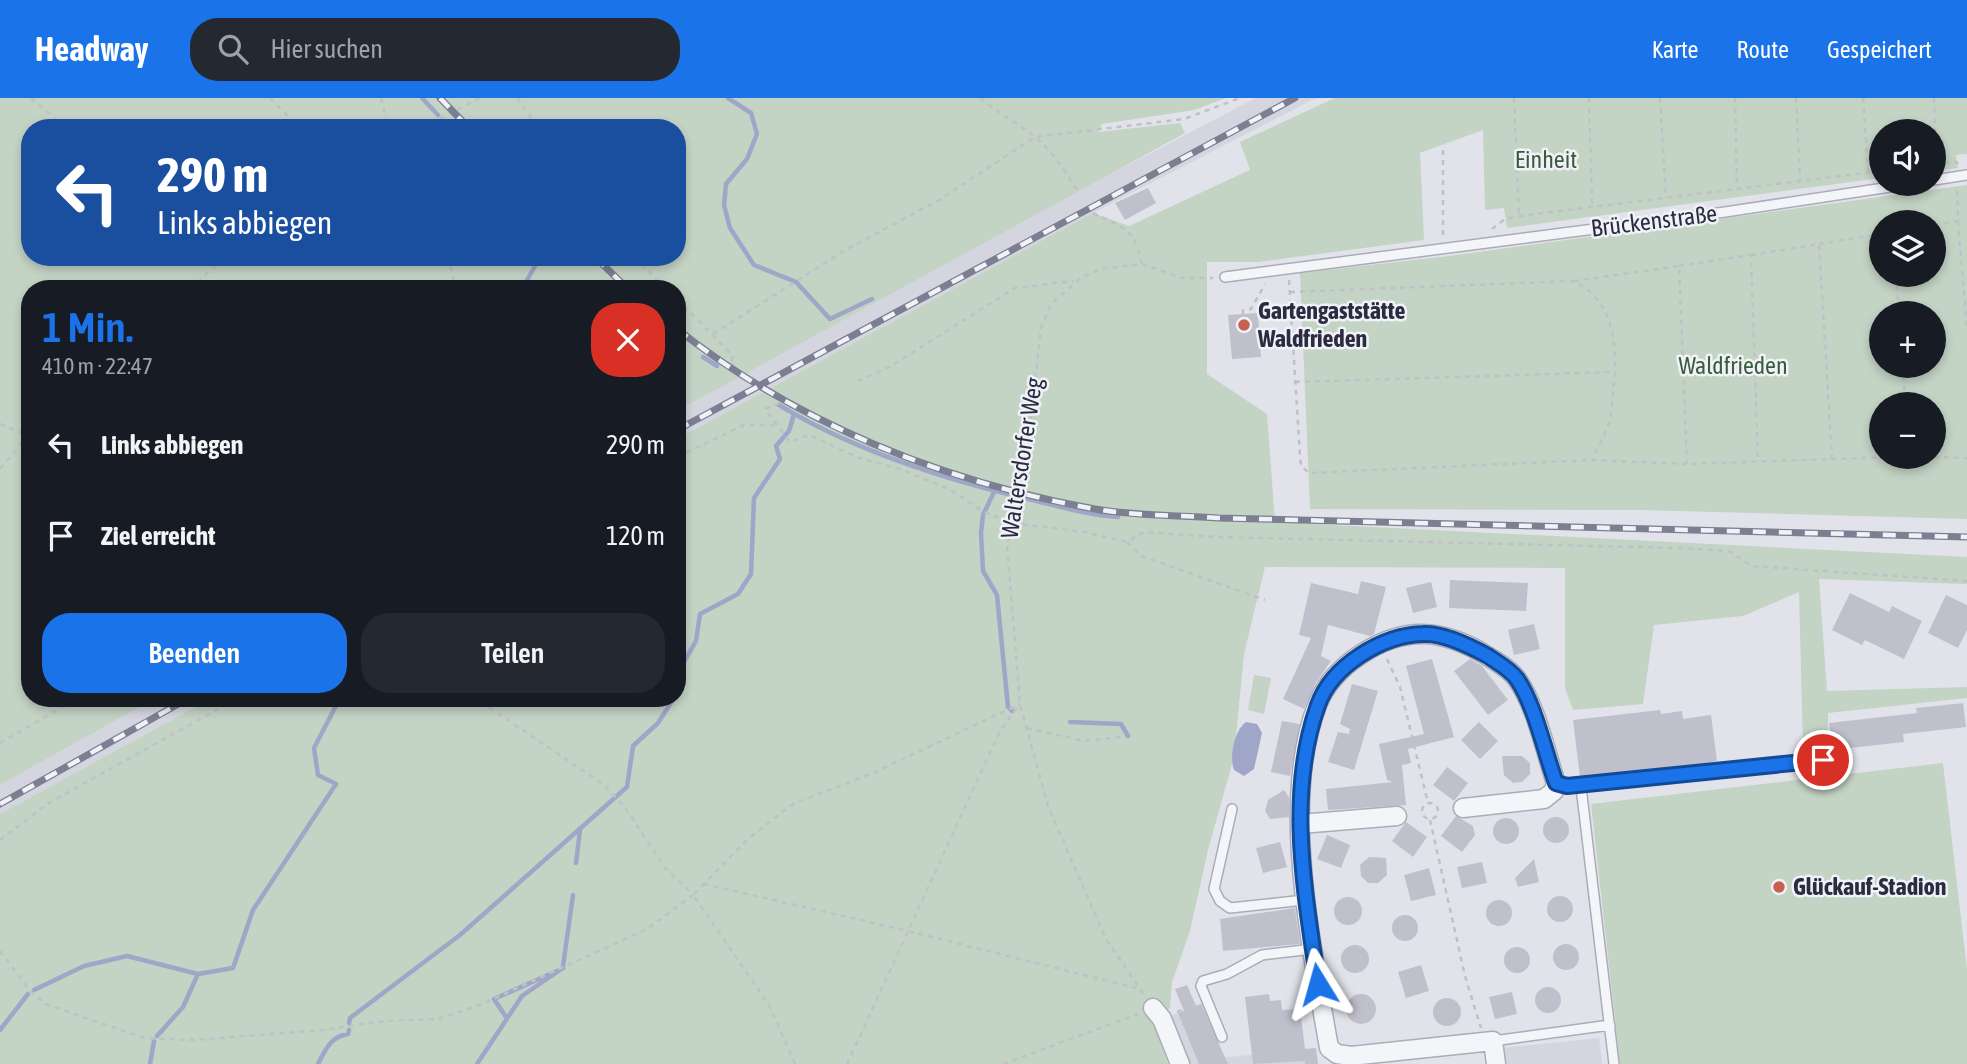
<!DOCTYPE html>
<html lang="de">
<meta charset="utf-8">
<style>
body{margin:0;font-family:"Asap Condensed",sans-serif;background:#242831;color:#f1f3f6;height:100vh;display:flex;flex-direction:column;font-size:26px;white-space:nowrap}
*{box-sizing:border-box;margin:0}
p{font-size:23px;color:#9ea1a6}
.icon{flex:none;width:38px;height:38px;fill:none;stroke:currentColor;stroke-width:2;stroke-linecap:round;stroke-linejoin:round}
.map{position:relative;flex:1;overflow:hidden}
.drawer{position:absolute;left:21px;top:182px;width:665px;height:427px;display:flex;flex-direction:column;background:#171b24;border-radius:28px;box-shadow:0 4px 10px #0003}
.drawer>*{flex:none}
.top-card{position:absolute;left:21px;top:21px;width:665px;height:147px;border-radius:28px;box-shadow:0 4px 10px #0003;background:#1a4fa0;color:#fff;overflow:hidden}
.buttons{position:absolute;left:1869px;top:21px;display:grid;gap:14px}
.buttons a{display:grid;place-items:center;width:77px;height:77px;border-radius:50%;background:#171b24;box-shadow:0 4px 10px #0003;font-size:35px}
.pin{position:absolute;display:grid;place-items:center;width:60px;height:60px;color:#fff;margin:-30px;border:4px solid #fff;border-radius:50%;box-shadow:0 2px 7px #0007}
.me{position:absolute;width:77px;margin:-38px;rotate:352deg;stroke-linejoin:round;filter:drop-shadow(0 0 5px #0008)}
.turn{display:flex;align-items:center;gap:24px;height:147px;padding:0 21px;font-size:32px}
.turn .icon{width:91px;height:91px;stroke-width:2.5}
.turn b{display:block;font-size:49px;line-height:60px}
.round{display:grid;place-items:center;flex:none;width:74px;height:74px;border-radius:28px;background:#242831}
.overview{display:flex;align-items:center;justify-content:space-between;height:119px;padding:0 21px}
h1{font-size:42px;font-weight:600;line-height:52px;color:#1a73e8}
.button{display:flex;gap:14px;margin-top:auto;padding:14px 21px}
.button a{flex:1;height:80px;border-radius:28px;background:#1a73e8;color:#fff;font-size:28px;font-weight:600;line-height:80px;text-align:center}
.button a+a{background:#242831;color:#f1f3f6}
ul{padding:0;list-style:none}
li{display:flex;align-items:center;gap:21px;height:91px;padding:0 21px}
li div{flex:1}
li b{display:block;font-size:26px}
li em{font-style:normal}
header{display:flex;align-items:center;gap:42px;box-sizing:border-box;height:98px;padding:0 35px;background:#1a73e8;color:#fff}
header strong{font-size:33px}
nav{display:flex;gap:38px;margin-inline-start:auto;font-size:24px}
.search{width:490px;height:63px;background:#242831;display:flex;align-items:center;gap:18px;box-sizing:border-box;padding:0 24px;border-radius:28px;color:#9ea1a6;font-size:26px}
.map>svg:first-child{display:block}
</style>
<header>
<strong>Headway</strong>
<div class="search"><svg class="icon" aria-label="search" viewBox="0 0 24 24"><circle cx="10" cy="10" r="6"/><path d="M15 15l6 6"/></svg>Hier suchen</div>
<nav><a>Karte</a><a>Route</a><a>Gespeichert</a></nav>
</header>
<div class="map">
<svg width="1967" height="966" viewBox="0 0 1967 966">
<rect width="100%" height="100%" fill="#e2e3ea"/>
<path fill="#d4d5de" d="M1256,0H1316L1108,107L677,341V313L1078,93Z
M156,600H212L0,716V687Z
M1202,905L1220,948L1208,953L1211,961L1316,950L1318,966H1187L1168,919Z
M1599,940L1602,966H1503L1501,950Z"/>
<path fill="#c3d3c4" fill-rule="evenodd" d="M0,0H1226L1194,12L1102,26L1098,34L1180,25L1185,35L677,313V191H30V600H156L0,687ZM30,30H677V159H30Z
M1335,0H1967V56L1956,57L1958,70L1934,73V33H1881V80L1507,130L1504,110L1485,112L1483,32L1420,55L1424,142L1258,164H1207V276L1267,316L1275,424L1967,459V486L1819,481L1827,593L1967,589V600L1828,615V648L1803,649L1799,494L1743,518L1654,527L1643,606L1573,612L1565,590V470L1265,469L1244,556L1234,659L1208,752L1190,833L1172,884L1170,910L1153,923L1168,966H0V716L212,600H677V341L1093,115L1129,128L1250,72L1240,44Z
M1967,87V421L1640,412L1310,411L1300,175L1449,158ZM1881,124H1934V177H1881ZM1881,215H1934V268H1881ZM1881,306H1934V359H1881Z
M1254,577L1271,580L1264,616L1248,612Z
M1943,665L1967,872V966H1620L1591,706Z"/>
<path fill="#9fa6c7" d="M1246,624L1257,626L1262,635L1254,671L1244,678L1234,672C1229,660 1234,632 1246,624Z"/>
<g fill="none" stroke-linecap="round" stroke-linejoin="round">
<path stroke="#9fa6c7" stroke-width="4.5" d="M422,0L438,17
M728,0L751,15L757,36L747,61L726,86L724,107L730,130L754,167L796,184L830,221L872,201
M443,23L450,30
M522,191L540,159
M703,259L717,268
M779,307C853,352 940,380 1024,400C1055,407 1085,417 1118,419
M995,392L983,417L981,435L983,473L997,497L1008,609L1012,613
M677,595L684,564L696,543L700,516L738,496L751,476L754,400L780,361L776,348L789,333L794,316
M1070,624L1121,626L1128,638
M576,765L580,732
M563,868L573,797
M34,892L84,868L127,858L198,876
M506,919L494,901L557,873
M349,925L350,920L460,837L627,689L633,648L658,625L674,600
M0,932L28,896
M157,938L183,909L198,876L233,870L253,812L336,686L318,677L314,650L340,600
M150,966L154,943
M318,966C326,951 330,939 348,936L349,932
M477,966L522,898L563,870"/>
</g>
<path fill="#bfc0cc" d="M1148,90L1156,105L1125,122L1115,105Z
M1258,215L1261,259L1232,261L1228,217Z
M1450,482L1528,485L1526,513L1449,510Z
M1361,483L1386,489L1374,536L1370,538L1328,527L1321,558L1331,563L1315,586L1304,611L1283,601L1311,540L1299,537L1311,485L1358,496Z
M1431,484L1437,509L1413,515L1406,490Z
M1850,495L1889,514L1892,508L1922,523L1904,561L1865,542L1862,547L1832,532Z
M1946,497L1967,507V532L1958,550L1928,535Z
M1534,526L1540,551L1514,557L1508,532Z
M1432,561L1454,639L1408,651L1411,665L1402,667L1406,707L1328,712L1326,691L1393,684L1387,682L1379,646L1424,636L1406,568Z
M1470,561L1482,568L1508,602L1488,617L1454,573Z
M1352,586L1378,593L1354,672L1328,664L1338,634L1349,636L1350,631L1340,626Z
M1963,605L1966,629L1903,636L1904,644L1832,652L1829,625L1917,615L1916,610Z
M1660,612L1661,616L1682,613L1683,621L1711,617L1717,663L1661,673L1580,679L1573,622Z
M1282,623L1300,626L1290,678L1271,674Z
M1479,624L1498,643L1480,661L1461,642Z
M1502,658H1522L1530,665V676L1522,684L1513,685L1504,677Z
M1447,669L1468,685L1454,703L1433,687Z
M1284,692L1289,699V719L1270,721L1265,713L1268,702Z
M1456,718L1473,728L1475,737L1462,754L1441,738Z
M1543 732a13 13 0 1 1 26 0a13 13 0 1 1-26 0Z
M1493 733a13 13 0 1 1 26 0a13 13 0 1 1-26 0Z
M1406,724L1427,739L1413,759L1392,743Z
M1327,737L1350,747L1341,770L1317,761Z
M1280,744L1287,769L1263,775L1256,750Z
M1369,759L1386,760L1387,777L1378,785H1368L1361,778L1360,767Z
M1534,761L1539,784L1518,789L1515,780Z
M1482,764L1487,785L1462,790L1457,769Z
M1429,770L1436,797L1411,803L1404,777Z
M1547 811a13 13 0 1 1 26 0a13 13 0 1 1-26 0Z
M1334 813a14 14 0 1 1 28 0a14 14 0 1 1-28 0Z
M1486 815a13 13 0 1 1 26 0a13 13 0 1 1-26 0Z
M1295,810L1300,846L1223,853L1220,821Z
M1392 830a13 13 0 1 1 26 0a13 13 0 1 1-26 0Z
M1553 859a13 13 0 1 1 26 0a13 13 0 1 1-26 0Z
M1341 861a14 14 0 1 1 28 0a14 14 0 1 1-28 0Z
M1504 862a13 13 0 1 1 26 0a13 13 0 1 1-26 0Z
M1421,867L1429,893L1406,900L1398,874Z
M1187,887L1196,908L1201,906L1228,966H1199L1178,915L1184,913L1175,891Z
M1535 902a13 13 0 1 1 26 0a13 13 0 1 1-26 0Z
M1512,894L1517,916L1495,921L1489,899Z
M1346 911a15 15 0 1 1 30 0a15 15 0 1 1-30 0Z
M1269,896L1270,903L1281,902L1282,912L1300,911L1305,951L1316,950L1318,966H1305V963L1253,966L1245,899Z
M1433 914a14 14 0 1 1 28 0a14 14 0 1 1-28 0Z"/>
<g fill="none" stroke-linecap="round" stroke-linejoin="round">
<g stroke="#abacb7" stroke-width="12">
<path id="service" d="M1934,82L1967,77
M1225,179L1725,114L1910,86
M1556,685L1581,689
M1232,711L1214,791L1220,803L1230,810L1304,802
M1222,939L1201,888L1203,883L1227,876L1262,857L1313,851
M1493,943L1610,927
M1614,966L1581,689L1823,661"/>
</g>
<g stroke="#abacb7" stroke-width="21">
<path id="minor" d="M1463,710L1544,701L1554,693L1556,685C1545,653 1537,610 1517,581C1509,570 1495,563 1484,556C1468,546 1443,536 1424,536C1383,535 1334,567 1318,605C1279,701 1312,850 1329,950L1337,956L1351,958L1493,943L1496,966
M1300,726L1397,718
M1153,910L1162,921L1180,966"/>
</g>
<path stroke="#c0c1c8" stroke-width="2.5" stroke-dasharray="5 5" stroke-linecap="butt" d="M31,0L57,22L75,30
M270,0L300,30
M381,0L387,24
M517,0L538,30
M980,0C997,14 1016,24 1034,38C1052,52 1065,74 1078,93
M1514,0L1519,118
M1589,0L1592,109
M1660,0L1666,100
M1735,0L1737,89
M1796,0L1800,82
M1863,0L1868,74
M1934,0L1936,65
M298,30C326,26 370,14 395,30
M422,30L480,0
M1934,66L1956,64L1960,67
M1093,115C1124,130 1134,130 1142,166
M1958,123L1967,230
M1934,127L1958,123L1957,91
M1492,131L1505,121L1519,118L1881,73
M1443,137V52
M1819,146L1881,136
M1751,157L1819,146L1832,361
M448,159L456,191
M634,159L666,191
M1679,168L1751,157L1758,364
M1896,177L1899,215
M1289,182L1300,358L1301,368L1309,375L1592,362L1687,366L1892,359
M1574,183L1679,168L1687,366
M190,191L225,159
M1290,194L1574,183C1610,202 1616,237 1615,274
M677,201L733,258L730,266
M1243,216V212L1251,211L1265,186
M713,236L847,151L941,101L1035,39L1184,21L1240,0
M1903,268L1905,306
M858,283L891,268L1015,190L1074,183
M1295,284L1615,274L1610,324L1592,362
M779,305L765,311L790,344L809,337L859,360L900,371L951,392L982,413L1012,425L1084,434L1127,444L1144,434L1215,439L1679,450L1729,453L1751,468L1967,483
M0,326L27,337
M677,359L744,327H775
M1934,359L1967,360
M1025,370L1041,230L1052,205L1081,180L1100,171L1142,166L1182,180H1213
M0,371L30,335
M1013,419L1007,447L1020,606L1048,708L1106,841L1145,898
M1127,444L1141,458L1265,502
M1387,561L1400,589L1428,705
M1027,630L1084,643L1121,639
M0,645L78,600
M1422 713a8 8 0 1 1 16 0a8 8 0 1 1-16 0Z
M1430,722L1465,878L1481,930
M0,742L49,705L238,600
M704,786L908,833L1140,891
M0,853L30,893L46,906L144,940L194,942L323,932L385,923L437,921L480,907L647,831L693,797L665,770L624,708L603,686L475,600
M1177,914L1196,906
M795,966L769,907L693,797L748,741L793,706L873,675L1020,606
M847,966L1000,633L1019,607
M1003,966L1138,916"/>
<use href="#service" stroke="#f4f5f8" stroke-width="9"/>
<use href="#minor" stroke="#f4f5f8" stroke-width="18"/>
<g stroke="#7c7e92" stroke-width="7">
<path id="rail" d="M440,0L469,30
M595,159L628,191
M677,231C798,326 944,384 1095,411C1135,418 1177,417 1218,420L1967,439
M677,332L1295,0
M0,706L189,600"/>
</g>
<use href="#rail" stroke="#f1f2f7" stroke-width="4.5" stroke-dasharray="13" stroke-linecap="butt"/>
<path stroke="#c0c1c8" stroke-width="2.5" stroke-dasharray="5 5" stroke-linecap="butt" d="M1013,419L1025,370"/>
</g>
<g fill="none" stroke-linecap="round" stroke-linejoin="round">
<g stroke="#114b97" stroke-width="18">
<path id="route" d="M1318,886C1305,794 1286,697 1318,607C1332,568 1382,537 1423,536C1444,535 1470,548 1488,558C1498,565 1510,571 1517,581C1535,607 1545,655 1556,685L1567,688L1823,662"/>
</g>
<use href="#route" stroke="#1a73e8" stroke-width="12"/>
</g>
<g fill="#c7614e" stroke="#f1f2f7" stroke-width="2.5">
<circle cx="1244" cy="227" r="7"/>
<circle cx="1779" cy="789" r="7"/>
</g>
<g text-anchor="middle" stroke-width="5" stroke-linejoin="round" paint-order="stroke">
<g font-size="24" fill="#395c3d" stroke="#f1f2f7">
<text x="1546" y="70">Einheit</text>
<text x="1733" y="276">Waldfrieden</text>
</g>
<g font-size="24" fill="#2b2c41" stroke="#f1f2f7">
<text transform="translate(1654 123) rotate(-7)" y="8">Brückenstraße</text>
<text transform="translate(1022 360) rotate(-81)" y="8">Waltersdorfer Weg</text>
</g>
<g font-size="24" font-weight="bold" fill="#2b2c41" stroke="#f1f2f7" text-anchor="start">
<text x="1258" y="221">Gartengaststätte<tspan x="1258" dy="28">Waldfrieden</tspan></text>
<text x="1793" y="797">Glückauf-Stadion</text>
</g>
</g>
</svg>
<div class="buttons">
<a><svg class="icon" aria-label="sound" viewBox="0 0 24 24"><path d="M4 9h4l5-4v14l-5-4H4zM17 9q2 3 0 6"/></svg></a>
<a><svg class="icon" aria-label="layers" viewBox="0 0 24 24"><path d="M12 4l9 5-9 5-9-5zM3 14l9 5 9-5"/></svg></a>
<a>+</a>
<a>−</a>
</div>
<div class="pin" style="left:1823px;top:662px;background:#d93025"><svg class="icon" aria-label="arrive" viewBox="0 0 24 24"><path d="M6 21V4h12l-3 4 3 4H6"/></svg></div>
<svg class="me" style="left:1318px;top:886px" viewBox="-20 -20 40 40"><path d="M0-17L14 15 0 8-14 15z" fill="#1a73e8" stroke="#fff" stroke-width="4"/></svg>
<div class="top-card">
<div class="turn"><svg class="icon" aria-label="left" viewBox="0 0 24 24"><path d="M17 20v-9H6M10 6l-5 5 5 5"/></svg><div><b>290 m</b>Links abbiegen</div></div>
</div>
<section class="drawer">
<div class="overview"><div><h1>1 Min.</h1><p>410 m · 22:47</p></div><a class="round" style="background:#d93025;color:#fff"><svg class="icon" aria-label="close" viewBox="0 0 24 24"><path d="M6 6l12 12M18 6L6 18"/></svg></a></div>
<ul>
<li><svg class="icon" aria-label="left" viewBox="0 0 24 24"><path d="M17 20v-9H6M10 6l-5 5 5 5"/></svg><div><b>Links abbiegen</b></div><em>290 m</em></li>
<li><svg class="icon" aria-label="arrive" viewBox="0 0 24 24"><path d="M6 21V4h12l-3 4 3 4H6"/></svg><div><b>Ziel erreicht</b></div><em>120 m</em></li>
</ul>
<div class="button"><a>Beenden</a><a>Teilen</a></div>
</section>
</div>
